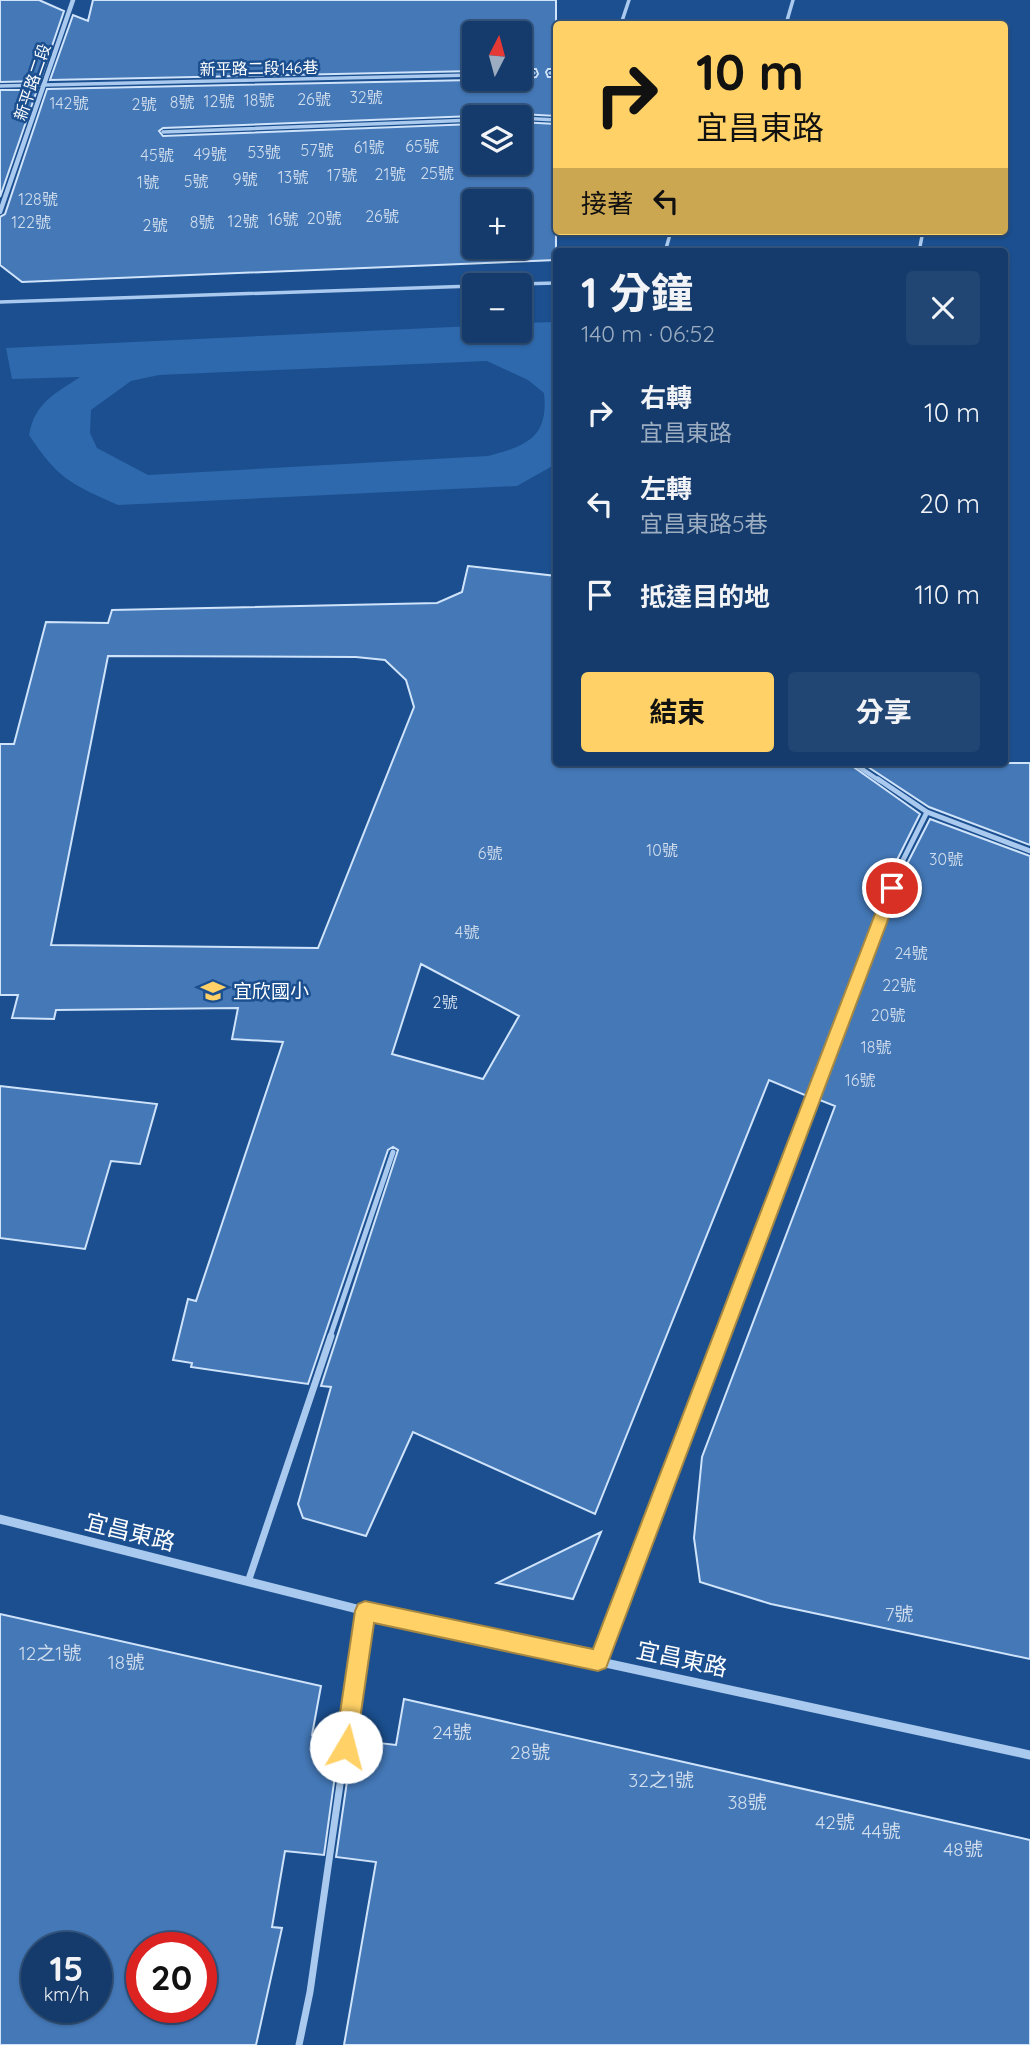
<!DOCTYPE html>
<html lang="zh-TW">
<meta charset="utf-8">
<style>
body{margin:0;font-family:Quicksand,"Noto Sans TC",sans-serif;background:#214673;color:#f1f3f6;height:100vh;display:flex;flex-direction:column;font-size:26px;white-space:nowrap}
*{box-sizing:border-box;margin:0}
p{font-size:23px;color:#9dadc1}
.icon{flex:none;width:38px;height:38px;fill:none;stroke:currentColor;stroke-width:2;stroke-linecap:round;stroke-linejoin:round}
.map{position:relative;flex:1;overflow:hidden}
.panel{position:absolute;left:553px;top:248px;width:455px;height:518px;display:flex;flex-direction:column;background:#143b6b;border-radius:7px;box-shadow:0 2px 5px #0004,0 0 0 2px #33557e}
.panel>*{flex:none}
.top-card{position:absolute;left:553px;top:21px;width:455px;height:214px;border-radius:7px;box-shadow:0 2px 5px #0004,0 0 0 2px #33557e;background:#ffd166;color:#111;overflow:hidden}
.needle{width:46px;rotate:6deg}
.fabs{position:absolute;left:462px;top:21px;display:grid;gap:14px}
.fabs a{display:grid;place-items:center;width:70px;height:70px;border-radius:7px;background:#143b6b;box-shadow:0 2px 5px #0004,0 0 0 2px #33557e;font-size:35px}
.speed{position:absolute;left:21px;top:1932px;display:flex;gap:14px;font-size:35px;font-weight:700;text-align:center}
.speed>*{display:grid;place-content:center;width:91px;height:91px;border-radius:50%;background:#143b6b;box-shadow:0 2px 5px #0004,0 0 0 2px #33557e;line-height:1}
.speed small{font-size:18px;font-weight:400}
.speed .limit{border:10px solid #d22;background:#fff;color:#111}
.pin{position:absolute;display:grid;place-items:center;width:60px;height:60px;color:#fff;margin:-30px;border:4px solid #fff;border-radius:50%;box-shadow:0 2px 7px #0007}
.me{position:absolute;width:77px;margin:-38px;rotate:8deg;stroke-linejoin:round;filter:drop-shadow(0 0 5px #0008)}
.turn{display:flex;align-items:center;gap:24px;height:147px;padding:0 28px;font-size:32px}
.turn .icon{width:91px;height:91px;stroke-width:2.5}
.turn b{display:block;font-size:49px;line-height:60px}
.then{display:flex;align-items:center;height:66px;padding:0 28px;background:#0003;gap:14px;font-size:26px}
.round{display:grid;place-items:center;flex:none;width:74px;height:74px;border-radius:7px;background:#214673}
.headline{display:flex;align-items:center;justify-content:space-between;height:119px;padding:0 28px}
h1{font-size:42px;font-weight:700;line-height:52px}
.primary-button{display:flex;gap:14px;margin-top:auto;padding:14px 28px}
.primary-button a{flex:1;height:80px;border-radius:7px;background:#ffd166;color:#111;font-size:28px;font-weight:700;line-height:80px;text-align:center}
.primary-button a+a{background:#214673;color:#f1f3f6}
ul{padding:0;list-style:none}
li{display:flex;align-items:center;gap:21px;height:91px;padding:0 28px}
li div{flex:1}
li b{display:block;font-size:26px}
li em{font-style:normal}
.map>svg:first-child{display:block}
</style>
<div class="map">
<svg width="1030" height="2045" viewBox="0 0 1030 2045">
<rect width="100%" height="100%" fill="#1b4f8f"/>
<path fill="#2e69ad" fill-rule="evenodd" d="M556,322V464L517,486L118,505C71,484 58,479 29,435C35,402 55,394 80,377L12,379L6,348L474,326V331H520V323ZM487,361L528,380L544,393C549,439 525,446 488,456L148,475L97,448L90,433L91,410L131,381L159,375Z"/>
<path fill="#4478b7" stroke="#cfe3fa" stroke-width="2" fill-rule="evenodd" d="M0,0H39L64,11L40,81L0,82Z
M93,0H556V69H548L546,72L548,77H556V116L520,114L516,117L474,116L163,128L159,131L163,136L474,124V163H520V122L556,124V260L22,282L0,265V217L5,214L47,89L520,79L536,77L538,74L536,69H520V33H474V71L50,80L73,15L88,21ZM474,201H520V247H474Z
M0,90H37L0,197Z
M468,566L556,576V763H848L920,814L897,860L807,1096L769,1080L595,1514L413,1432L366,1536L303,1518L298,1504L331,1387L321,1386L398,1150L393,1147L388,1150L308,1384L191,1367L192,1363L173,1360L188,1299L196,1301L283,1042L232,1039L238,1008L56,1010L54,1019L12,1018L18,995H0V744H14L46,622L108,623L112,610L437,603L462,592ZM108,656L356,657L385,660L406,680L414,707L318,948L51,945ZM421,964L519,1016L483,1079L392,1054Z
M862,763H1030V845L929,807Z
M930,819L1030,856V1659L771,1604L700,1582L694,1538L702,1457L835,1106L817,1099L907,864Z
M0,1086L157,1104L140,1164L111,1161L85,1249L0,1238Z
M601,1532L573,1599L497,1583Z
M0,1614L321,1686L312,1735L340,1739L324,1855L285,1851L272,1927L282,1928L256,2045H0ZM37,1948H96V2007H37ZM142,1948H201V2007H142Z
M404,1699L1030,1840V2045H344L376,1862L336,1857L353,1740L396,1745Z"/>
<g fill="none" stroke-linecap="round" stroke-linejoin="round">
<path stroke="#a9c9ee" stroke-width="3.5" d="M621,24L629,0
M786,24L793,0
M520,73H534
M550,73H556
M0,86L474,75
M520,118L556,120
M163,132L474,120
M665,252L671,231
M919,252L923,231
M483,285L556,283
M0,302L474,286"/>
<path stroke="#a9c9ee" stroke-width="4.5" d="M853,763L880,781"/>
<path stroke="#a9c9ee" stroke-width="5" d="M878,779L927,812
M330,1337L393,1152
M721,1337L902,862L927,812L1030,851"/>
<path stroke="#a9c9ee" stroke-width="7" d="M248,1582L331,1336
M598,1661L722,1336
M299,2045L310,1992L365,1611"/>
<path stroke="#a9c9ee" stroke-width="4.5" d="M0,212L73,0"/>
<path stroke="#a9c9ee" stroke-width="9" d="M0,1519L365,1611L1030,1755"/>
</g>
<path fill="#ffd166" stroke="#a68842" stroke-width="2" d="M892,882L900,888L606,1668L598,1671L374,1623L356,1747L353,1754L346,1758L338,1754L335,1747L355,1611L358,1604L365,1601L593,1649L885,888Z"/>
<defs>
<g id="school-bare" transform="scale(1.89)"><path d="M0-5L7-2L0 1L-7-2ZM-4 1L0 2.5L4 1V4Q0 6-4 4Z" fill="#ffd166" stroke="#1b4f8f" stroke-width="2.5" paint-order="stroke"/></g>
</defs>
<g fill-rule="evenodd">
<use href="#school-bare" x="213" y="991"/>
</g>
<g text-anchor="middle" stroke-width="5" stroke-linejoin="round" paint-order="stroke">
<g font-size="16" fill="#fff" stroke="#1b4f8f">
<text transform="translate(259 68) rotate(-1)" y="6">新平路二段146巷</text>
<text transform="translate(32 82) rotate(-71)" y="6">新平路二段</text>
</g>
<g font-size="16" fill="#d0dded">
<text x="366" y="103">32號</text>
<text x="314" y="105">26號</text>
<text x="259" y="106">18號</text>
<text x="219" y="107">12號</text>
<text x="182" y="108">8號</text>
<text x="69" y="109">142號</text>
<text x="144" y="110">2號</text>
<text x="422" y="152">65號</text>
<text x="369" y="153">61號</text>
<text x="317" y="156">57號</text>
<text x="264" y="158">53號</text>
<text x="210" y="160">49號</text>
<text x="157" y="161">45號</text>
<text x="437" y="179">25號</text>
<text x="390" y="180">21號</text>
<text x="342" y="181">17號</text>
<text x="293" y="183">13號</text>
<text x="245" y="185">9號</text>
<text x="196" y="187">5號</text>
<text x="148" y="188">1號</text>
<text x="38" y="205">128號</text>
<text x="382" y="222">26號</text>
<text x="324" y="224">20號</text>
<text x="283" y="225">16號</text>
<text x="243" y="227">12號</text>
<text x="31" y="228">122號</text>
<text x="202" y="228">8號</text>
<text x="155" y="231">2號</text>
<text x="662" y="856">10號</text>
<text x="490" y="859">6號</text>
<text x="946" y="865">30號</text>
<text x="467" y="938">4號</text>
<text x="911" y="959">24號</text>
<text x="899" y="991">22號</text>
<text x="445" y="1008">2號</text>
<text x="888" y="1021">20號</text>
<text x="876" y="1053">18號</text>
<text x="860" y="1086">16號</text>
</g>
<g font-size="19" fill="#fff" stroke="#1b4f8f" text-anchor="start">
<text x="233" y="998">宜欣國小</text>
</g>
<g font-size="19" fill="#d0dded">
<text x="899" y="1621">7號</text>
<text x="50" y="1660">12之1號</text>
<text x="126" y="1669">18號</text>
<text x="452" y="1739">24號</text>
<text x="530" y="1759">28號</text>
<text x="661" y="1787">32之1號</text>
<text x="747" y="1809">38號</text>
<text x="835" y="1829">42號</text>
<text x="881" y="1838">44號</text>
<text x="963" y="1856">48號</text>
</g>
<g font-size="23" fill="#fff" stroke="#1b4f8f">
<text transform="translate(130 1532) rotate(14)" y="8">宜昌東路</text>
<text transform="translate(682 1659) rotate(12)" y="8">宜昌東路</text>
</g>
</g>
</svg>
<div class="fabs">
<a><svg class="needle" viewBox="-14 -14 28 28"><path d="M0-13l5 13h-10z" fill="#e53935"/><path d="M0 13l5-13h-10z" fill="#9dadc1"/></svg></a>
<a><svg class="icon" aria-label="layers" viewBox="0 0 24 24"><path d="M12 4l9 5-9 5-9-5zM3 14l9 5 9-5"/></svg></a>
<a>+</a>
<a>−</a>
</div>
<div class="speed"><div>15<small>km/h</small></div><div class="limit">20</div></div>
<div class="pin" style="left:892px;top:888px;background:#d93025"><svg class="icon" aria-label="arrive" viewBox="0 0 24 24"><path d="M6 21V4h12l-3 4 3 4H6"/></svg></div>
<svg class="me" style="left:346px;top:1747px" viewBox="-20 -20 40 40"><circle r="19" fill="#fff"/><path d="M0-13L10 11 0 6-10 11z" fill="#ffd166"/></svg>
<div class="top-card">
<div class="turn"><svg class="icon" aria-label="right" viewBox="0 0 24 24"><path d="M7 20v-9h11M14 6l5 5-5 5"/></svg><div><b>10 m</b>宜昌東路</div></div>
<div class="then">接著<svg class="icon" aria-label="left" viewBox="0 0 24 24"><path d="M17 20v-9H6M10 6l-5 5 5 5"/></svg></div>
</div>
<section class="panel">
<div class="headline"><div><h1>1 分鐘</h1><p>140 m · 06:52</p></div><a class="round"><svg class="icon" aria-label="close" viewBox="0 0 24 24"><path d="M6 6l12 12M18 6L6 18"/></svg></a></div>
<ul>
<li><svg class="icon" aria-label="right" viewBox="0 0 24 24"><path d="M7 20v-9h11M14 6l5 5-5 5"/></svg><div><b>右轉</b><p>宜昌東路</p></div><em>10 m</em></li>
<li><svg class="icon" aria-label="left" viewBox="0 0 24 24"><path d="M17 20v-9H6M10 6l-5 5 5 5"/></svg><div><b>左轉</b><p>宜昌東路5巷</p></div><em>20 m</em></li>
<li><svg class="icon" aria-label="arrive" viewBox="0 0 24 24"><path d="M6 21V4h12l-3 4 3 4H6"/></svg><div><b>抵達目的地</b></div><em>110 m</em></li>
</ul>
<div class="primary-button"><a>結束</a><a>分享</a></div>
</section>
</div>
